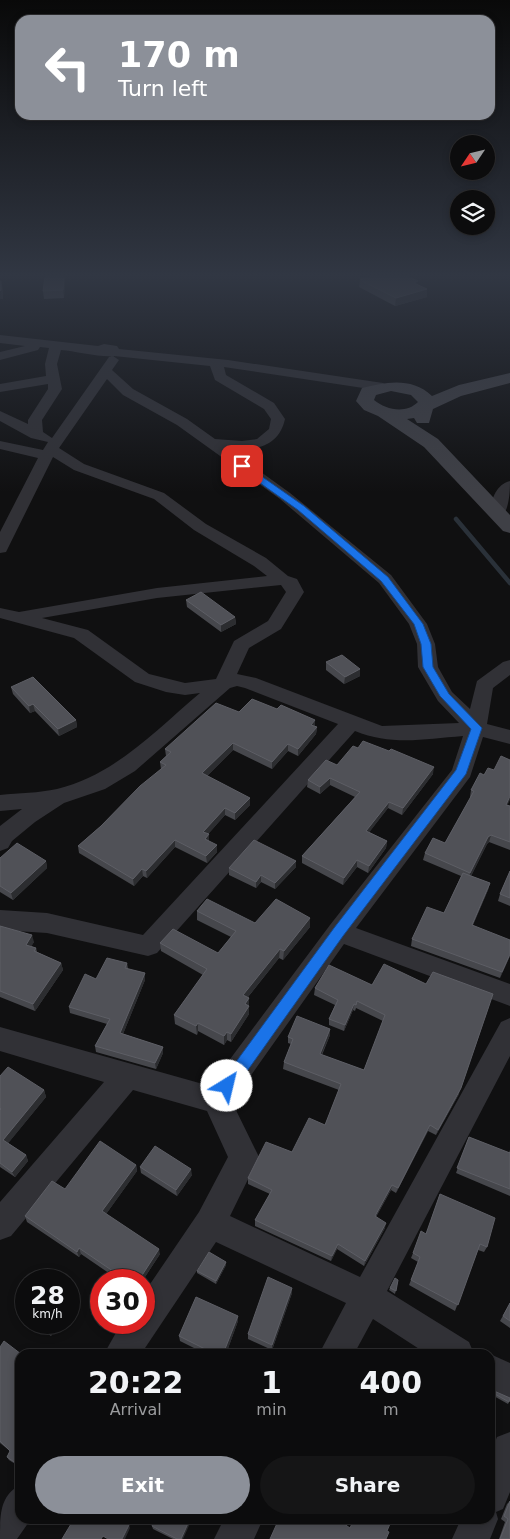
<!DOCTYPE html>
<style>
body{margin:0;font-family:"DejaVu Sans",sans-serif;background:#151516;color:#f1f3f6;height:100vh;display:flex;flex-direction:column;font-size:19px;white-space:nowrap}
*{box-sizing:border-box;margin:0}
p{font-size:16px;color:#9a9b9d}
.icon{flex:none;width:28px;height:28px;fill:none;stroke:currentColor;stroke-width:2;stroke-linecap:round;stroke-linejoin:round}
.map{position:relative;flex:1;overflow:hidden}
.drawer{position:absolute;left:15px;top:1349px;width:480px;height:175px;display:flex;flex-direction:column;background:#0c0c0d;border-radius:15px;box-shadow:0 2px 8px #0003,0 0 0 1px #2c2c2e}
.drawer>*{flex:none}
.top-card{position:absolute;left:15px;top:15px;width:480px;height:105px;border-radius:15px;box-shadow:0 2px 8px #0003,0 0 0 1px #2c2c2e;background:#8c9099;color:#fff;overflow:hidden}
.needle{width:32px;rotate:235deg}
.fabs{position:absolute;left:450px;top:135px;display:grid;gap:10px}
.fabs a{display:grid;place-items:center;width:45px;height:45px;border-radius:50%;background:#0c0c0d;box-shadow:0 2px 8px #0003,0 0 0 1px #2c2c2e;font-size:25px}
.speed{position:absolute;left:15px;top:1269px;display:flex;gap:10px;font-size:25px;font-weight:700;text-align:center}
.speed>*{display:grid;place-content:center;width:65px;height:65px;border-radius:50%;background:#0c0c0d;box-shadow:0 2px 8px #0003,0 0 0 1px #2c2c2e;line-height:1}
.speed small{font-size:12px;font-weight:400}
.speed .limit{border:8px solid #d22;background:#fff;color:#111}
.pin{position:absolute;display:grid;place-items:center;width:42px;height:42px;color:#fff;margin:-21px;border-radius:10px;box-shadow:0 2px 8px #0006}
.me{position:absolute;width:55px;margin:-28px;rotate:36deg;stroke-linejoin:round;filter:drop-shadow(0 0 4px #0008)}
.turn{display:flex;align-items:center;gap:18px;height:105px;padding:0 20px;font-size:22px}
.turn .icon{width:65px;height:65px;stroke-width:2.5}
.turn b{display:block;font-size:35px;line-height:42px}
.eta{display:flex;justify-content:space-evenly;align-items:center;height:85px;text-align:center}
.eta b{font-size:30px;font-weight:800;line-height:35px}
.primary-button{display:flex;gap:10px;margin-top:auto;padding:10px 20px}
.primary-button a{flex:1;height:58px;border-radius:30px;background:#8c9099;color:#fff;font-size:20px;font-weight:800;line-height:58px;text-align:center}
.primary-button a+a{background:#151516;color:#f1f3f6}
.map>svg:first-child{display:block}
</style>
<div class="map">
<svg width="510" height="1539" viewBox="0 0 510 1539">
<rect width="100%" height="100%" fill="#101011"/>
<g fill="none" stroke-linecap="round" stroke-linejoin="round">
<path stroke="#2a3139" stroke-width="4.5" d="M456,519L510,583"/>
<path fill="#313136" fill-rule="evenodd" d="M0,335L98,346L104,344L117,346L119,349L228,360L383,383L390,387L383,391L224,367L226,375L274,403L285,419C279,447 255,451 229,449L290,493L391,575L427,624L435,644L438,667L452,692L470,709L477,681L503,662L510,660V675L493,688L487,724L510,730V744L483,737L470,777L356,928L510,984V1006L344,944L232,1102L259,1157L230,1216L360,1277L501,1022L510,1018V1056L387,1291L469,1342L474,1354H427L373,1319L354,1354H319L346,1303L216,1242L141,1354H104L122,1322H144V1293L199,1212L228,1157L207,1111L133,1090L11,1236L0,1240V1202L104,1082L0,1051V1027L210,1086L330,925L452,770L463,736C424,739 392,746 355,731L157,953L148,956L47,933L0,930V910L47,913L143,935L338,724L245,688L237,686L230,688L135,771L105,789L64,803L35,822L12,841L8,848L0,851V826L22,809L0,811V795C19,793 39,793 57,789C115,775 156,730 200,693L185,695L166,692L135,682L74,638L0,618V608L19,612L157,588L267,576L254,566L194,530L154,499L74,470L53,457L8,548L6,552L0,553V532L38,458L0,449V441L43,450L48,442L31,438L0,421V411L28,424V420L48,389V384L0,392V384L46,376L45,364L49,348L40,347L38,350L0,360V352L25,346L0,343ZM61,350C75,351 102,358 114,356L210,366L215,380L264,409L271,419L269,429L257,439L242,441L215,439L187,419L133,389L112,370L119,360L113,356L109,357L52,438L43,432L42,420L62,389L57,364ZM107,379L123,395L177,425L280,499L379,583L409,624L417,644L418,667L438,701L459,723L382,726L256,678L237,674L249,648L281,629L304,592L297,579L288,576L266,558L206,524L164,493L84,464L59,448ZM281,585L286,592L268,621L234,641L216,679L185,683L149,674L88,630L42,618L157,598Z
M510,481C510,493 509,507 503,516H491L489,513C492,500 495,485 510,481Z
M490,1354L510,1363V1399L490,1390Z
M510,1432V1492L503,1509L496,1512L498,1519L490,1539H452L461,1519H490V1454L497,1437Z
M20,1485V1519H31L17,1539H0C0,1514 0,1496 20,1485Z
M224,1519H263L254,1539H214Z"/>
<path fill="#3f4046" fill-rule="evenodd" d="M510,373V383L461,396L433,409L429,423H417L414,418L407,419L438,439L510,515V533L503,531L424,447L378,416L364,410L356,401L362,388C386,382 412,377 432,396L459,385ZM391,391L411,395L418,402C406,414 386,410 374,400L376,395Z"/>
</g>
<path fill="#46474c" d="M65,277L64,298L44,299L43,291Z
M359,277H409L418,285L427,289V297L395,306L359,287L360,280L362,279L359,278Z
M186,600L235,617L236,624L221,632L187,607Z
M326,662L360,669V676L344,684L326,670Z
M11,687L76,720L77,727L59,736L35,711L30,713L13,694Z
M239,712L315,727H317L316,734L298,756L288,751L272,769L233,750L207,776L250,805L235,820L225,815L208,834L209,841L217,852L207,863L175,847L147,878L143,876L134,886L79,853L78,846L101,826L161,769L160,762L166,756L165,749Z
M337,765L433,774L402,815L388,808L369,832L387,841L386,848L368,873L357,867L343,885L302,863V856L355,797L330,785L320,794L307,787L308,780Z
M471,790L510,806V850L489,842L487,844L471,876L490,883L488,890L473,925L510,956L500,978L411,946L412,939L444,913L461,876L423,860L425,853L445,843L471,797H470Z
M0,858L46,861L47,868L13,900L0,892Z
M296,861V867L275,889L261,882L256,888L229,875V868Z
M510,871V906L498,901L500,894Z
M197,911L255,923L310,918V927L283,960L279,958L248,997L249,998V1014L231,1042L227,1040L224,1045L198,1031L197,1035L175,1024L174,1015L203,975L161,951L160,943L218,953L231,937L197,920Z
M0,926L34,942L31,946L36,948L37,952L61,963L63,970L35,1011L0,997Z
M127,963L128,969L145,973V980L123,1034L163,1047V1053L156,1069L96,1052L95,1046L107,1024L70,1013L69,1007L96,979Z
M372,985L459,1094L436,1135L428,1131L396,1193L391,1190L376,1217L385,1228L364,1266L337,1249L331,1261L255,1226V1220L270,1194L248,1184V1178L292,1152L325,1125L339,1090L283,1069L284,1062L291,1044L288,1043V1037L330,1035L322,1055L364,1070L383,1021L356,1008L355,1011L353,1010L344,1031L329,1025V1019L335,1005L314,995L315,988Z
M0,1076L44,1090L46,1097L8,1143L26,1155L28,1161L15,1177L0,1167Z
M469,1137L509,1153L510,1150V1196L456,1173Z
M136,1165L137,1171L106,1214L160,1254L143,1280H119L81,1254L79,1257L27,1222L25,1216L65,1189Z
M140,1167L192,1175L177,1196L141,1173Z
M440,1194L487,1247L484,1252L478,1250L455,1311L409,1285L418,1262L411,1258L413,1253L426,1234Z
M226,1262V1265L216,1284L197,1273V1271Z
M398,1280L395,1294L389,1290L390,1288Z
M292,1293L272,1350L248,1339V1334Z
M510,1303V1328L500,1321Z
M238,1321L226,1354H206L180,1341L179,1336Z
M32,1322H60L51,1336Z
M0,1347L20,1354V1467L9,1460L7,1457L10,1451L0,1443Z
M494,1391L509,1402L508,1404L492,1395Z
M510,1501V1539H499L505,1522L501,1519L507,1504Z
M152,1526L183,1539H173L153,1529Z"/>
<path fill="#2c2d30" d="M64,277H65L64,298L63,290Z
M1,281L3,289V299H0Z
M427,289V297L395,306L396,298Z
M235,617L236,624L221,632V625Z
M360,669V676L344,684L345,677Z
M33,704L35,711L30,713L29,706Z
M76,720L77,727L59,736L58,729Z
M315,720V727L311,725Z
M317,727L316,734L298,756V749Z
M233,743V750L203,780L202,773Z
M288,744V751L272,769V762Z
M434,767L433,774L402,815L403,808Z
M330,778V785L320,794V787Z
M510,796V800L504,812L506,805Z
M250,798V805L235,820V813Z
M389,802L388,808L365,838L366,831Z
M225,808V815L204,839L203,832Z
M209,834V841L205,839Z
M491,835L489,842L487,844L469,880L470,873L488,837Z
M175,840V847L147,878L146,871Z
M387,841L386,848L368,873L369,866Z
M217,845V852L207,863L206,856Z
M357,860V867L343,885L344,878Z
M46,861L47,868L13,900L11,893Z
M296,861V867L275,889V883Z
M142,869L143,876L134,886L133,879Z
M261,875V882L256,888V882Z
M490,883L488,890L470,931L472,925Z
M310,918V927L283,960L284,951Z
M32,935L34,942L28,952L26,945Z
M280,949L279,958L243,1003V995Z
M510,954V956L500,978L502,972Z
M61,963L63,970L35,1011L33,1004Z
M145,973V980L121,1039L120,1033Z
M249,998V1006L245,1004Z
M491,1001L459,1094L436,1135L438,1130Z
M354,1004L353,1010L344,1031L345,1025Z
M249,1006V1014L231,1042V1034Z
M198,1023V1031L197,1035L196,1026Z
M330,1029V1035L319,1060L320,1054Z
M227,1032V1040L224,1045V1036Z
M163,1047V1053L156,1069L155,1063Z
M44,1090L46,1097L6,1146L3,1140Z
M430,1125L428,1131L396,1193L398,1188Z
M26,1155L28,1161L15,1177L12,1172Z
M136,1165L137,1171L104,1217L102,1211Z
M191,1169L192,1175L177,1196L176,1190Z
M392,1185L391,1190L373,1221L375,1216Z
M386,1223L385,1228L364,1266L365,1261Z
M338,1244L337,1249L331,1261L332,1256Z
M79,1248L81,1254L79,1257L77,1252Z
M159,1249L160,1254L143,1280H139Z
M226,1262V1265L216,1284V1281Z
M292,1288V1293L272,1350V1345Z
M238,1316V1321L226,1354H223Z
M57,1322H60L51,1336L50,1334Z
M190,1519H192L183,1539H181Z
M129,1525L130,1528L125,1539H122Z"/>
<path fill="#505157" stroke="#5d5e65" d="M45,277H64L63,290L43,291Z
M371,277H409L418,281L414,283L427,289L396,298L360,280Z
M0,281H1V290L0,291Z
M201,592L235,617L221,625L186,600Z
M342,655L360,669L345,677L326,662Z
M33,677L76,720L58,729L33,704L29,706L11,687Z
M252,699L277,709L281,705L315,720L311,725L317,727L298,749L288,744L272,762L233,743L202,773L250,798L235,813L225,808L203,832L209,834L205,839L217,845L206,856L175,840L146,871L142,869L133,879L78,846L101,826L140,786L166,765L160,762L171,752L165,749L216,703L239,712Z
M363,741L389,751L391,749L434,767L403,808L389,802L366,831L387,841L369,866L357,860L344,878L302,856L360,792L330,778L320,787L308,780L326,760L337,765L353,746L358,748Z
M501,756L510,760V796L506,805L510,806V842L491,835L488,837L470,873L425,853L433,838L445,843L474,791L471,790L480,773L484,775L488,768L494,770Z
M254,840L296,861L275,883L261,875L256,882L229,868Z
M17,843L46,861L11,893L0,886V858Z
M510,871V898L500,894Z
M463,873L490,883L472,925L510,940V954L502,972L412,939L427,907L444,913Z
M207,899L255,923L276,899L310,918L284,951L280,949L243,995L249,998L245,1004L249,1006L231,1034L227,1032L224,1036L198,1023L196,1026L174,1015L207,969L160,943L173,929L218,953L236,931L197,911Z
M0,926L32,935L26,945L36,948L34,951L61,963L33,1004L0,991Z
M107,958L127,963L125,968L145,973L120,1033L163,1047L155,1063L95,1046L110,1019L69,1007L85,974L96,979Z
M384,964L426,984L433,972L493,994L461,1088L438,1130L430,1125L398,1188L392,1185L375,1216L386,1223L365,1261L338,1244L332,1256L255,1220L272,1190L248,1178L266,1142L292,1152L309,1118L325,1125L341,1084L284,1062L293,1039L288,1037L297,1016L330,1029L320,1054L364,1070L385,1015L357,1001L356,1005L354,1004L345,1025L329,1019L338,1000L315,988L329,965L372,985Z
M8,1067L44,1090L3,1140L26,1155L12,1172L0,1163V1110L1,1109L0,1108V1076Z
M469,1137L510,1153V1152V1189L457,1168Z
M100,1141L136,1165L102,1211L159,1249L139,1280H126L79,1248L77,1252L25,1216L52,1181L65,1189Z
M155,1146L191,1169L176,1190L140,1167Z
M440,1194L495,1218L487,1247L480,1244L458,1305L411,1280L420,1257L413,1253L421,1231L426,1234Z
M209,1252L226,1262L216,1281L197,1271Z
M268,1277L292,1288L272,1345L248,1334Z
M395,1278L398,1280L396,1291L390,1288Z
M196,1297L238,1316L223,1354H215L179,1336Z
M510,1303V1321L503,1316Z
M34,1322H57L50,1334Z
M4,1341L21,1354H20V1466L7,1457L10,1451L0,1441V1347Z
M494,1391L510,1398L509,1402L493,1393Z
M510,1501V1539H500L508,1519L504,1516Z
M74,1519H123L122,1520L129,1525L122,1539H108L103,1536L101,1539H62Z
M155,1519H190L181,1539H177L152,1526Z
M279,1519H337L350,1528L354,1519H392L387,1531L389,1532L386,1539H270Z"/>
<linearGradient id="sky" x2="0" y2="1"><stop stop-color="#090909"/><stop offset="0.56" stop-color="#313743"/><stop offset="1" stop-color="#313743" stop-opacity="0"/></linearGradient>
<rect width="510" height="492" fill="url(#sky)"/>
<path fill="#1a73e8" stroke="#114b97" d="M239,464H244L304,506L388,577L423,624L431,644L433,667L449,694L482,728L466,774L343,936L233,1091L227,1093L222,1091L220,1086L222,1081L334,928L456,770L471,729L440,696L423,667L421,644L414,624L381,581L298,510L239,468Z"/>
</svg>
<div class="fabs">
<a><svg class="needle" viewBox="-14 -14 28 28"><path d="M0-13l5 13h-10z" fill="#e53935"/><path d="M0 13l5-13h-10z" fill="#9a9b9d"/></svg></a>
<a><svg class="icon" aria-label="layers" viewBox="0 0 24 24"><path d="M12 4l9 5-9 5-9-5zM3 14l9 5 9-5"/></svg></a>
</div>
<div class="speed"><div>28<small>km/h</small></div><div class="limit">30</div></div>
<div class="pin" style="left:242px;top:466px;background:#d93025"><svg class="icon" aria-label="arrive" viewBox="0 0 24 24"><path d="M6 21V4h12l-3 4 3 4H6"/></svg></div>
<svg class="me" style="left:227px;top:1086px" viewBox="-20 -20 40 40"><circle r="19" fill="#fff"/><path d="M0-13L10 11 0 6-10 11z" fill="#1a73e8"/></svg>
<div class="top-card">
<div class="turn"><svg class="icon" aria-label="left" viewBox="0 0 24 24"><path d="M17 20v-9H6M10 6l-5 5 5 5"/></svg><div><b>170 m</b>Turn left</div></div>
</div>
<section class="drawer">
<div class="eta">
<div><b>20:22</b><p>Arrival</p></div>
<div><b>1</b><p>min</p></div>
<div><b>400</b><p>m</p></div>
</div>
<div class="primary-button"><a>Exit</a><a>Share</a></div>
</section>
</div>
